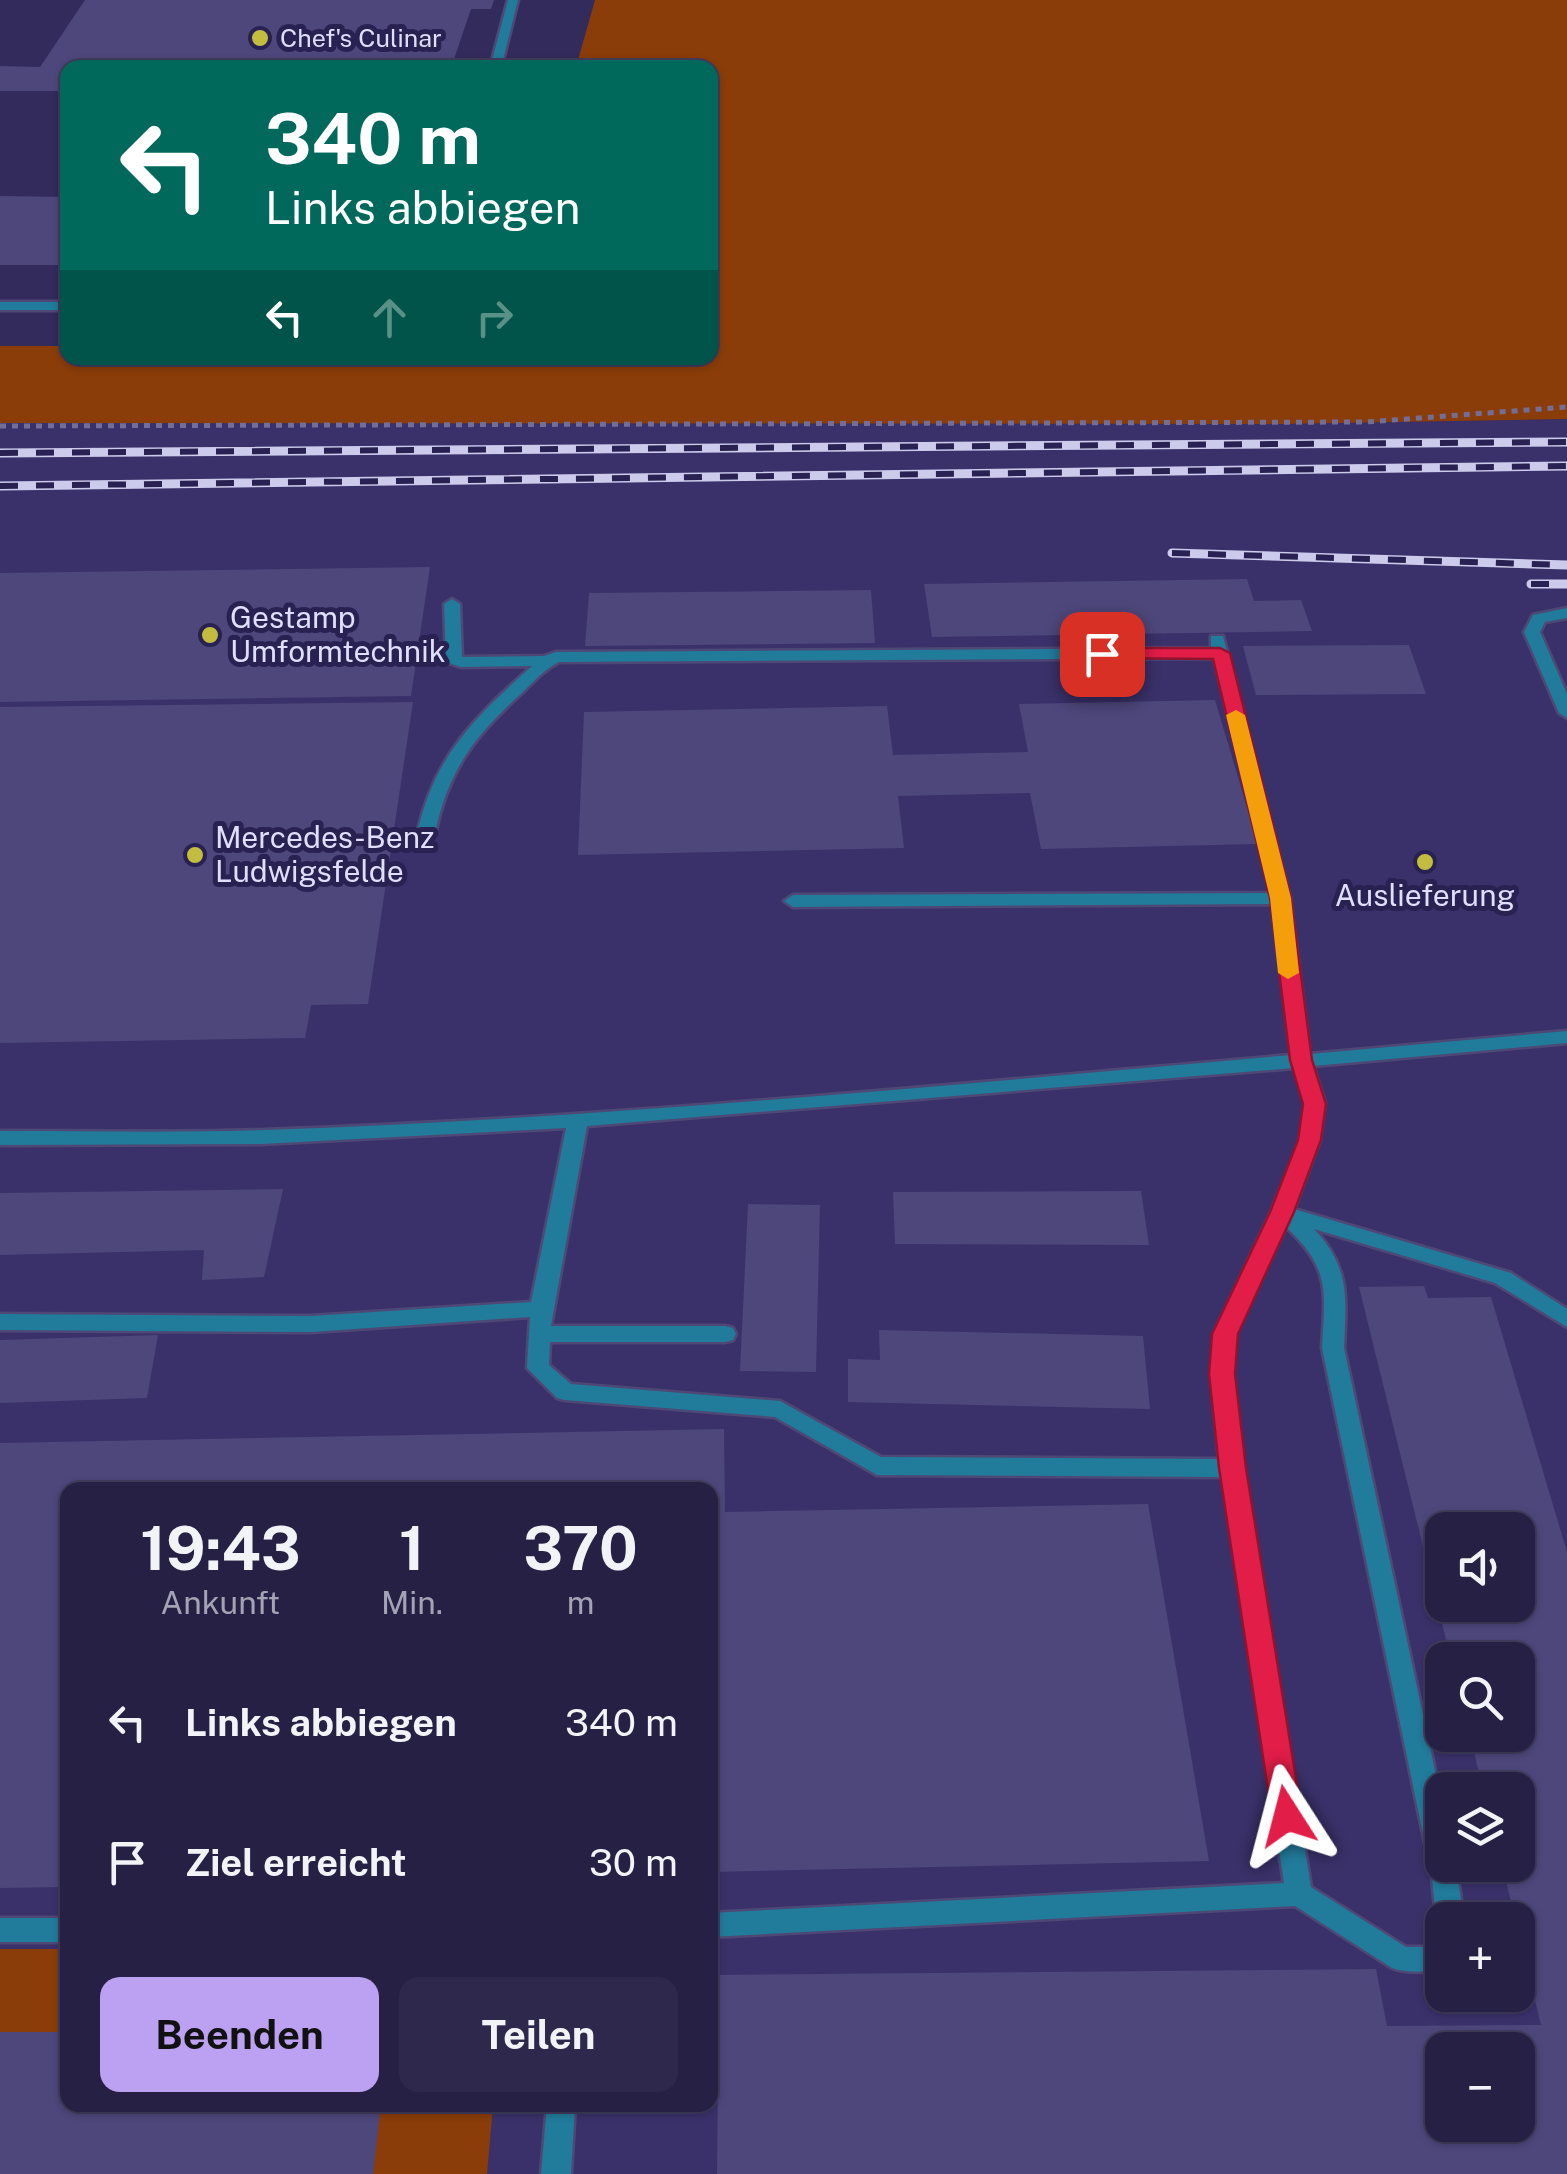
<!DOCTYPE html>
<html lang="de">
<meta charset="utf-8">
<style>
body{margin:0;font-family:"Public Sans",sans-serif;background:#2e284c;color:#f1f3f6;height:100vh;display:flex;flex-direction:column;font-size:38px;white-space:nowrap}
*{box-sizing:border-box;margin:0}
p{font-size:32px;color:#a4a3b3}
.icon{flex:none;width:55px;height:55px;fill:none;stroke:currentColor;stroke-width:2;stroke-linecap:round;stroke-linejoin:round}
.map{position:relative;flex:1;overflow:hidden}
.details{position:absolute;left:60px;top:1482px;width:658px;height:630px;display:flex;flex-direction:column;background:#262045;border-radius:20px;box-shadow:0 2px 8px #0004,0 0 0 2px #423e5e}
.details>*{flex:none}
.guide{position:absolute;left:60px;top:60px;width:658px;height:305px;border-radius:20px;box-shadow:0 2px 8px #0004,0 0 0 2px #423e5e;background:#00695c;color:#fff;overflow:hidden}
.controls{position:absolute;left:1425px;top:1512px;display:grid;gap:20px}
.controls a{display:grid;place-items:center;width:110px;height:110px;border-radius:20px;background:#262045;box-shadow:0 2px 8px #0004,0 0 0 2px #423e5e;font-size:50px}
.pin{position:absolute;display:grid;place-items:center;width:85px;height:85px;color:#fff;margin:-42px;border-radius:20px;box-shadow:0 5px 15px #0006}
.me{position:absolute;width:110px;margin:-55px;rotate:351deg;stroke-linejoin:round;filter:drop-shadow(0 0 8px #0008)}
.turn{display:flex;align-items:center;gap:35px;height:210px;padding:0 40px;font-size:45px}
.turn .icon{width:130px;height:130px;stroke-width:2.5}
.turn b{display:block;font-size:70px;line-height:85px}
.lanes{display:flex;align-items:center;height:95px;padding:0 40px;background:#0003;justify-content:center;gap:50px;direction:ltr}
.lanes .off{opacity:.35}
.eta{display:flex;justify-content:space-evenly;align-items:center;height:170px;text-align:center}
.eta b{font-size:60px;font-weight:700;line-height:70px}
.action{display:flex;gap:20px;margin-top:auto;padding:20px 40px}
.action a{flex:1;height:115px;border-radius:20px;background:#bca0f2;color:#111;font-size:40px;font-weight:700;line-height:115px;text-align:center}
.action a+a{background:#2e284c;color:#f1f3f6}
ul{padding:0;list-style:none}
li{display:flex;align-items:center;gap:30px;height:140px;padding:0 40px}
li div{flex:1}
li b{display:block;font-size:38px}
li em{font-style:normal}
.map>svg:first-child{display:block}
</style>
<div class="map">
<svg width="1567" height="2174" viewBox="0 0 1567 2174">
<rect width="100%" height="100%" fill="#322b5c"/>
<path fill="#3a316a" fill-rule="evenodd" d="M1567,419V2174H0V423L1283,424ZM68,1490H710V2105H68ZM1442,1530H1518V1605H1442ZM1442,1660H1518V1735H1442ZM1442,1790H1518V1865H1442ZM1442,1920H1518V1995H1442ZM1442,2050H1518V2125H1442Z"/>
<path fill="#8a3d09" d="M595,0H1567V419L1283,424L0,423V346H67L68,358H710V68L576,67Z
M0,1949H67L68,2105H493L487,2174H0Z"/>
<path fill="#4d477b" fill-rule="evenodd" d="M85,0H494L491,9H471L451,68H68V91H0V66L40,67Z
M0,196L68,197V265H0Z
M430,567L411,696L0,702V573Z
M1247,579L1254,601L1301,600L1312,631L932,637L924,584Z
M871,590L875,643L585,646L589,593Z
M1409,645L1426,694L1256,695L1243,646Z
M1215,700L1258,844L1041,849L1030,793L898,796L904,848L578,855L584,712L887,706L893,755L1028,752L1019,704Z
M413,702L368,1004L311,1005L305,1038L0,1043V707Z
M283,1189L264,1277L202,1280L204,1250L0,1255V1193Z
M1141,1191L1149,1245L895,1244L893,1192Z
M748,1204L820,1205L816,1372L740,1371Z
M1424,1286L1428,1298L1491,1297L1567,1552V2174H717L719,1975L1376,1969L1387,2026L1541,2025L1502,1865H1518V1790H1483L1470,1735H1518V1660H1451L1359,1287ZM1442,1530H1518V1605H1442ZM1442,2050H1518V2125H1442Z
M879,1330L1143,1336L1150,1409L848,1402V1359L880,1360Z
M158,1335L147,1398L0,1403V1340Z
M724,1429L725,1512L1148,1504L1209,1861L710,1872V1490H68V1887L0,1888V1443Z
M0,2032H68V2105H381L373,2174H0Z"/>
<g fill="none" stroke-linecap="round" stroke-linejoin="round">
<g stroke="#4e4876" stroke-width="5">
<path id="service" d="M508,0H518L501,68H490Z
M0,302H68V310H0Z
M452,599L460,604L462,657L544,656L556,652L1211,648V636H1223L1290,898L1310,1054L1567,1031V1043L1313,1066L1325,1103L1320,1140L1294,1209L1511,1273L1567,1309V1327L1495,1283L1314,1229C1351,1268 1346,1299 1344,1348L1442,1803V1865H1456L1464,1920H1442V1929L1436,1920L1432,1877L1322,1348C1325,1291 1331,1269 1286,1227L1236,1333L1233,1374L1244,1468L1311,1887L1406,1947H1426L1432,1938L1442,1935V1968C1427,1973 1407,1973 1392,1968L1295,1906L710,1937V1913L1284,1883L1222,1477L877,1475L775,1417L565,1400L557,1398L527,1368L530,1317L311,1332L0,1330V1314L311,1316L531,1302L566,1128L261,1144L0,1145V1131C88,1131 177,1133 265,1130C607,1118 949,1085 1291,1055L1272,904L793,907L784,901L793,895L1271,893L1214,658L559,662C545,669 534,681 523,692C475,735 448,770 435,834L426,839L417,834C434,756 474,718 532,666L461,667L446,662L444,604ZM1294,1068L1305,1103L1300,1140L1271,1212L1214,1333L1211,1374L1219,1459L881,1457L780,1401L571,1384L549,1365L550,1342H725L733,1340L736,1334L733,1328L725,1326H551L587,1126Z
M1567,608V618L1545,622L1540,632L1567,694V718L1559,713L1524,632L1533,615Z
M0,1918H68V1942H0Z
M547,2105H575L571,2174H541Z"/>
</g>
<path stroke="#736e98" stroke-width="5" stroke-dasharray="6 6" stroke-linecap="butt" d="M0,426L1366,422L1567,407"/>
<use href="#service" fill="#217b9b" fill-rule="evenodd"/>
<g stroke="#cccbec" stroke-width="9">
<path id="rail" d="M0,453L1567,442
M0,486L1567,466
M1172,553L1567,565
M1531,584H1567"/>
</g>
<use href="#rail" stroke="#292151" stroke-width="6" stroke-dasharray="18" stroke-linecap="butt"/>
</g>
<path fill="#e11d48" stroke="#92132f" stroke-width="2.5" d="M1102,648H1220L1230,653L1291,898L1312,1060L1326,1104L1321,1140L1294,1212L1238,1334L1235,1374L1246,1468L1302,1816L1298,1826L1287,1829L1276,1826L1272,1816L1219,1468L1209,1374L1212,1334L1270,1212L1298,1140L1303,1104L1290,1060L1270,898L1213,659L1096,658L1093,654Z"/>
<path fill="#f59e0b" d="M1236,710L1245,715L1291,898L1299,973L1288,979L1278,973L1270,898L1226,715Z"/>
<g fill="#c2bd3f" stroke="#292151" stroke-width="4">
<circle cx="260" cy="38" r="10"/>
<circle cx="210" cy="635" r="10"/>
<circle cx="195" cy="855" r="10"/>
<circle cx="1425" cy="862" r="10"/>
</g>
<g text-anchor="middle" stroke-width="10" stroke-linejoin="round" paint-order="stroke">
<g font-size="25" fill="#dfdefd" stroke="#292151" text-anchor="start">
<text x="280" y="47">Chef's Culinar</text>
</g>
<g font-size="30" fill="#dfdefd" stroke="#292151" text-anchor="start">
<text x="230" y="628">Gestamp<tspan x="230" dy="34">Umformtechnik</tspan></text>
<text x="215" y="848">Mercedes-Benz<tspan x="215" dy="34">Ludwigsfelde</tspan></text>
<text x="1425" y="906" text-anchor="middle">Auslieferung</text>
</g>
</g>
</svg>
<div class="controls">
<a><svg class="icon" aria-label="sound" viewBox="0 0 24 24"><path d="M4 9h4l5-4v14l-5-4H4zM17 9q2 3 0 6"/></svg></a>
<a><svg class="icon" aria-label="search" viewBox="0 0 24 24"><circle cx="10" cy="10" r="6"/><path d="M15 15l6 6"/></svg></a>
<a><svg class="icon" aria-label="layers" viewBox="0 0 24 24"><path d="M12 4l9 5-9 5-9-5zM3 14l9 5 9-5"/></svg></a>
<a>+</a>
<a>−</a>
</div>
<div class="pin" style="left:1102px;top:654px;background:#d93025"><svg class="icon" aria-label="arrive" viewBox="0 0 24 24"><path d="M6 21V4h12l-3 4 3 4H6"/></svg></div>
<svg class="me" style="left:1287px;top:1816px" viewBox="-20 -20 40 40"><path d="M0-17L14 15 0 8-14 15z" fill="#e11d48" stroke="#fff" stroke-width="4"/></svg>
<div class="guide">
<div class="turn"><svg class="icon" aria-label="left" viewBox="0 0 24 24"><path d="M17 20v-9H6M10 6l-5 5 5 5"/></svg><div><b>340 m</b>Links abbiegen</div></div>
<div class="lanes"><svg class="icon" aria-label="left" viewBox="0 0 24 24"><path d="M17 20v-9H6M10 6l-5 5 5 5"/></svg><svg class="icon off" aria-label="ahead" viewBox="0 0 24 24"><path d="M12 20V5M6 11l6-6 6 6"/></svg><svg class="icon off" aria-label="right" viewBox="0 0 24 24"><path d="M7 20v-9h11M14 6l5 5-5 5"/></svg></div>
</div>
<section class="details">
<div class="eta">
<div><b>19:43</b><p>Ankunft</p></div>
<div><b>1</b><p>Min.</p></div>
<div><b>370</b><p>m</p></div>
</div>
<ul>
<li><svg class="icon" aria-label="left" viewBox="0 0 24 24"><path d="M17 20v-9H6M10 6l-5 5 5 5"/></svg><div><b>Links abbiegen</b></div><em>340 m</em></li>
<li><svg class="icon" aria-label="arrive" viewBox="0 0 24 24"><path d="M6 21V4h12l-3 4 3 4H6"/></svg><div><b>Ziel erreicht</b></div><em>30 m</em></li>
</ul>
<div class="action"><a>Beenden</a><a>Teilen</a></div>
</section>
</div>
